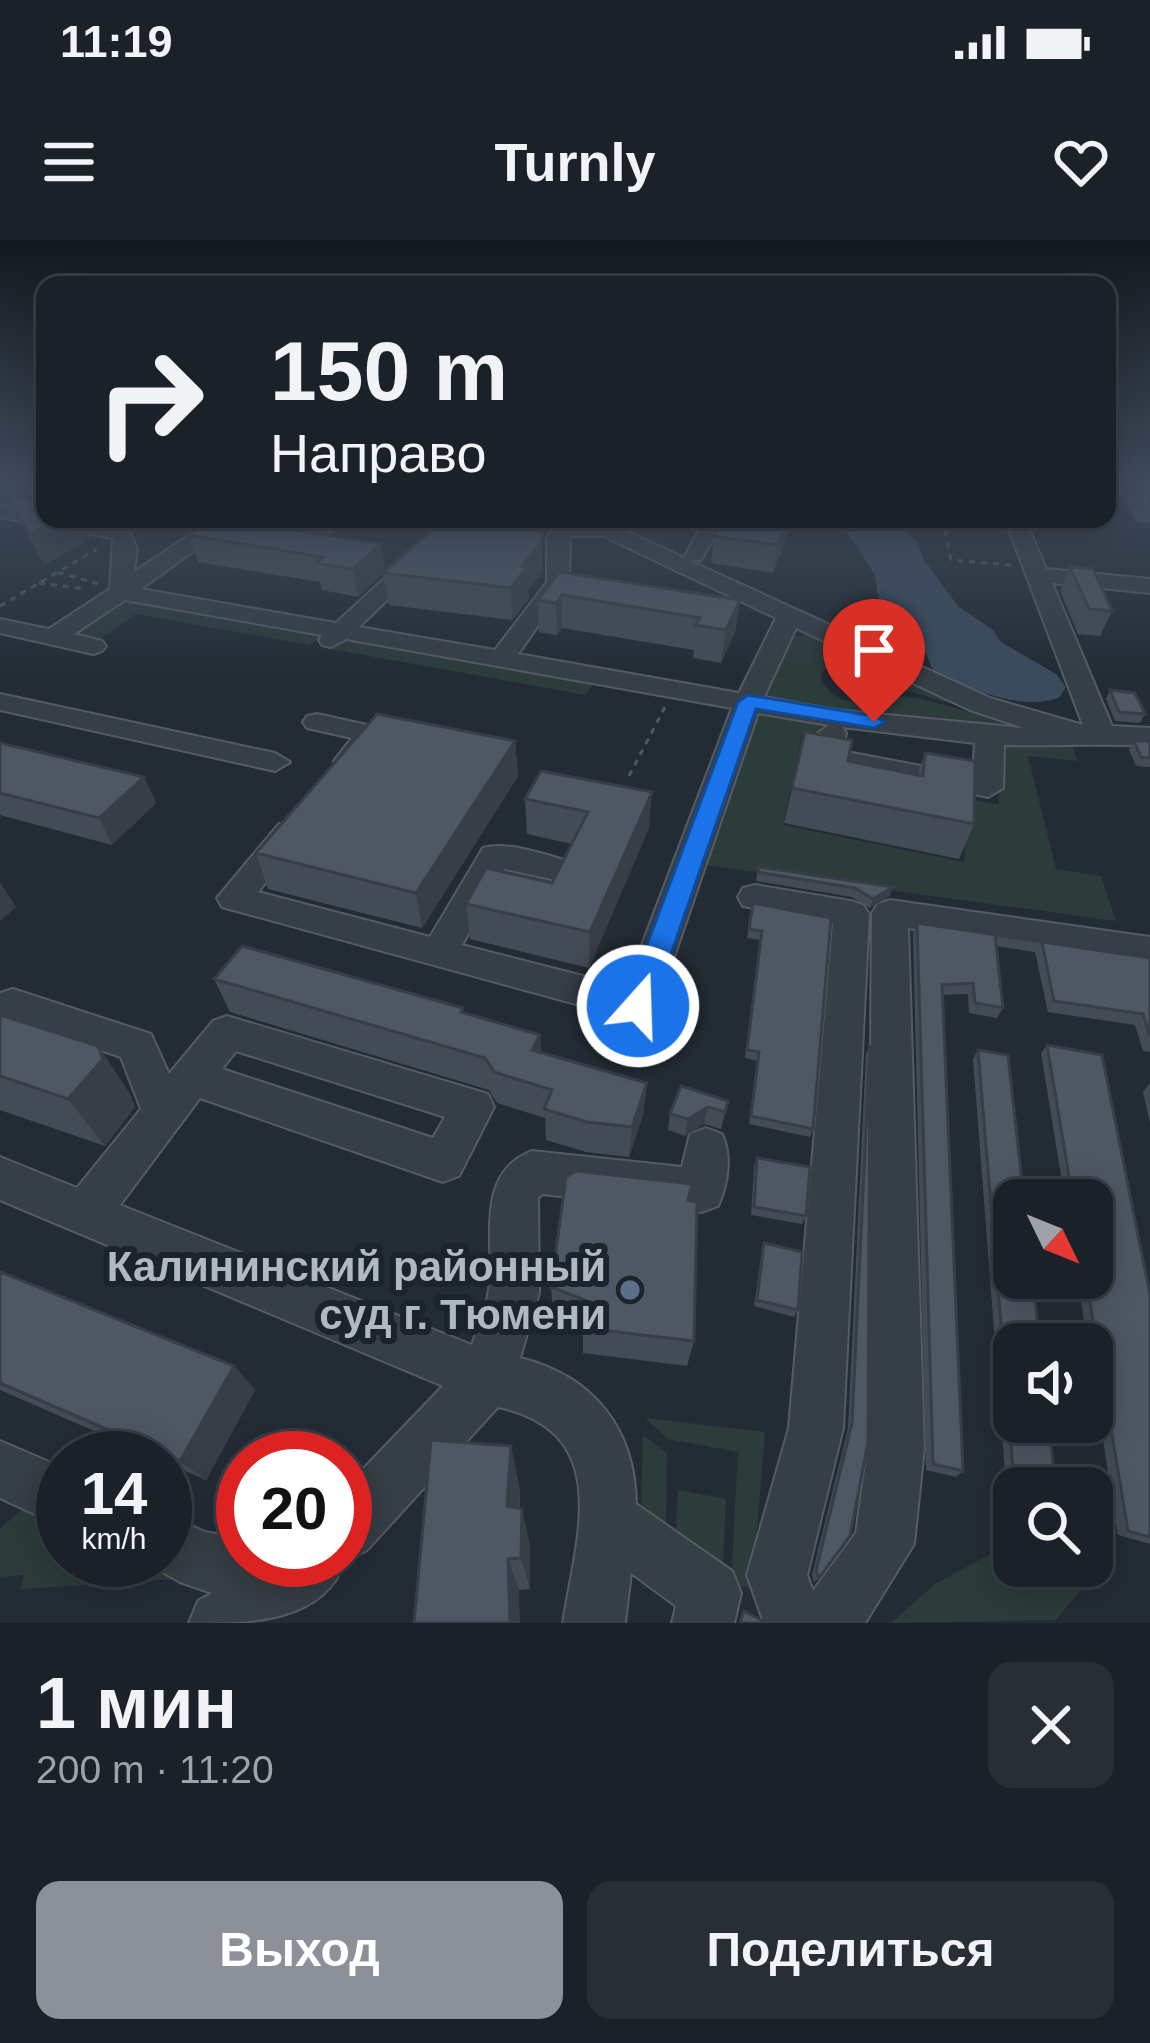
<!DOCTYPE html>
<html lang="ru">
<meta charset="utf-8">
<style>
body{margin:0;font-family:Helvetica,sans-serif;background:#272e34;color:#f1f3f6;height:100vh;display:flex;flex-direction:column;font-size:45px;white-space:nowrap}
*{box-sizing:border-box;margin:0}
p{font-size:39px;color:#9fa3a8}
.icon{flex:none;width:66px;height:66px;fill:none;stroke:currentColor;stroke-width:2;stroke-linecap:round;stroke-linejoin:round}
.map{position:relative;height:1383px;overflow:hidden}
.details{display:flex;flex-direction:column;background:#1a2128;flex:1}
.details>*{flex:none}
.guide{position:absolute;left:36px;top:36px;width:1080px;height:252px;border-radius:24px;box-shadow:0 6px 30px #0003,0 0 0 3px #383e45;background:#1a2128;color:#f1f3f6;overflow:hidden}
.needle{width:78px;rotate:133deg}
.tools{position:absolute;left:993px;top:939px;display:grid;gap:24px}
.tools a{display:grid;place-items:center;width:120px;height:120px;border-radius:24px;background:#1a2128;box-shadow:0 6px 30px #0003,0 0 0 3px #383e45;font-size:60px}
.speed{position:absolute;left:36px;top:1191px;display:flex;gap:24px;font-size:60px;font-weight:700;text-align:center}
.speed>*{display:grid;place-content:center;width:156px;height:156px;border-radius:50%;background:#1a2128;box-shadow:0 6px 30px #0003,0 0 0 3px #383e45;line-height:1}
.speed small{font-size:30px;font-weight:400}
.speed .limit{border:18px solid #d22;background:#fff;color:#111}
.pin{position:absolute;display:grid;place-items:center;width:102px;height:102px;color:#fff;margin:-123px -51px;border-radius:50% 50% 50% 0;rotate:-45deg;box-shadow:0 0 12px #0007}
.pin .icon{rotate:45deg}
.me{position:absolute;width:132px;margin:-66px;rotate:20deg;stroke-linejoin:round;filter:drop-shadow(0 0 9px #0008)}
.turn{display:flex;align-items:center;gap:42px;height:252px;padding:0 36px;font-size:54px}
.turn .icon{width:156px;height:156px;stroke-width:2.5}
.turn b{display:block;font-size:84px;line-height:102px}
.round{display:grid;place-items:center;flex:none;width:126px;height:126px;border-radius:24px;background:#272e34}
.overview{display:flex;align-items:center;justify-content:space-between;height:204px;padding:0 36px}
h1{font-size:72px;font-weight:600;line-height:90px}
.action{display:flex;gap:24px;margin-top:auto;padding:24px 36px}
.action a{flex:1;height:138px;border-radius:24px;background:#8c9099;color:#fff;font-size:48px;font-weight:600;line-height:138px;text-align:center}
.action a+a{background:#272e34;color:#f1f3f6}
.status{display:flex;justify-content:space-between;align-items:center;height:84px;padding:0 60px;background:#1a2128;direction:ltr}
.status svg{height:33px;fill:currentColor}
header{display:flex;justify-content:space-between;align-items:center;height:156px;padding:0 36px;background:#1a2128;font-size:54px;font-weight:600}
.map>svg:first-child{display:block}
</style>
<div class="status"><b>11:19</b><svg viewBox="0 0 49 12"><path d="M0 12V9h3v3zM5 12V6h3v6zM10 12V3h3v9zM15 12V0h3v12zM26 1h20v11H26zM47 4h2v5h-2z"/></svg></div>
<header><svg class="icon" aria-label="menu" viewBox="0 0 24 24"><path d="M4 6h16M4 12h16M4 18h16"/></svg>Turnly<svg class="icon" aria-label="heart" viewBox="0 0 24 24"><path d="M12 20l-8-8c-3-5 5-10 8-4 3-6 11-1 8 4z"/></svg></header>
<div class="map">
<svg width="1150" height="1383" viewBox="0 0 1150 1383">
<rect width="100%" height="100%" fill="#232c35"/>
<path fill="#2b3c3b" d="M118,356L329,391L309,405L136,374L101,398L66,391Z
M812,394L1010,481L902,449L897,434C872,421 848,412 823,430L820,438C843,481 882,451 906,456C941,462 976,475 1010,485L1011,490L916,483L757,458L786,397Z
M338,395L596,439L586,455L325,408Z
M751,470L824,480L820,496L802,494L783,585L964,622L968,559L999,565L996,502L1072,504L1077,521L1028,516L1056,629L1101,636L1116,681L698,624Z
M645,1178L765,1192L752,1349L731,1343L738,1212L668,1199Z
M643,1195L667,1213L666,1286L641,1263Z
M678,1250L726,1259L723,1324L676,1291Z
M31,1261L63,1277V1320H146L181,1339L21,1349L24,1335L0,1337V1289Z
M1014,1301V1326H1067L1080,1351L1056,1380L891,1383L935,1344Z"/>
<path fill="#3a4b5d" d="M838,279H887L917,301L924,320L958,366L993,390L1001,402L1056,434L1066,447L1059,458C1018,471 972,449 934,432L920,401L879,364L875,335Z"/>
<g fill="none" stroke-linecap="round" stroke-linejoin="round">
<g stroke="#535b64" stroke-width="4">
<path id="minor" d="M0,265L45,273V279H75L129,290L137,309L134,332L214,279H238L141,349L336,383L449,279H471L359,387L495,410L547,342V297L557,286L618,279L617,287L684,318L705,279H725L701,320L690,321L990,458L1083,485L1005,279H1025L1046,329L1150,339V353L1052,343L1112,486L1150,488V506C1100,503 1054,506 1004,505L1003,548L988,557L816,523L811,517L818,493L829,485L758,473L657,766L652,777L638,781L222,667L217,658L279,584H301L306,591L258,652L430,697L483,608C508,601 543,614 568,621L573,629L568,637L556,640L504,629L462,705L626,747L732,468L346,399L331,407L322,405L319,400L322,395L125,360L74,394L102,401L106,406L102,411L93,414L0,393V379L49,389L110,349L113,298L0,277ZM570,296H603L776,378L739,453L518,414L569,342ZM796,388L970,470L1024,488L835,470L764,457ZM842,487L975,503L973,536L842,511L846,493Z
M0,454L275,513L290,522L275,531L0,470Z
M317,474L381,488L385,494L359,527H339L334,521L352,498L307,488L303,482L307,476Z
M755,645L851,661L863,665L869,674L843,1188L807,1335L813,1351L856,1293L868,1208L872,673L878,664L890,660L1150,697V725L908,688L924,1208L914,1304L865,1383H764L747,1335L789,1188L833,683L743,666L738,657L743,648Z
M13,749L151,794L169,834L213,781L227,776L488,854L494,867L459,936L443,942L200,858L120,965L472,1105C478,1087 487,1068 489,1049C495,1000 474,933 532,911L682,927L690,894L706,888L722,894C732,916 728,944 718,966L702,972L542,954L538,958L539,1053L520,1118C593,1136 635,1188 636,1264L732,1331L741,1353L734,1383H672L676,1366L631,1333L625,1383H563C577,1295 614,1192 498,1167L366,1311L346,1319C324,1383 252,1383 189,1383L198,1361L212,1353L180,1342L142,1320H165V1274L205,1292L243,1299V1320H345V1248L443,1146L0,960V917L77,948L141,869L121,817L0,775V753ZM236,811L445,877L433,898L222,829Z
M0,1201L63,1228V1287L0,1258Z"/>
</g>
<path stroke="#485a5a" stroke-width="3" stroke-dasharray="6 6" stroke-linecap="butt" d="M1107,242L1150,246
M1107,253L1132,255
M943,279L951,320L1012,325
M1039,283L1070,286
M58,332L98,344
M39,343L86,349
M0,366L97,309
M629,536L665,467"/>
<use href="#minor" fill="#363e46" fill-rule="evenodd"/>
</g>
<path fill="#434c56" d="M45,241V279L91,298L44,325L9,256L31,260L24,244Z
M1131,245L1150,247V283L1137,282L1125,260Z
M85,279H124L117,283Z
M231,279H348L329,296L381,304L358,357L322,350L320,342L198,322L190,295Z
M641,279H678L673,286L641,282Z
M724,279H794L773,333L711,323L714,296Z
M542,292V333L528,350L529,359L512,380L389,365L383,333Z
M1070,327L1112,371L1100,396L1078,394L1060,351Z
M559,332L740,360L735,392L721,423L693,418L694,410L562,388L557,395L539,392L538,360Z
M1110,450L1145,474L1140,483L1115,481L1106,459Z
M805,492L848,521L917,535L925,513L974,584L959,619L784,583Z
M515,501L518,536L422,688L268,649L256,613Z
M1134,501H1150V527L1136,526L1129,510Z
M0,503L144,537L156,563L112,605L0,575Z
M541,531L649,588L589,728L470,699L466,664L552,643L572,604L527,594L525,559Z
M758,627L890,656L870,668L852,657L756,641Z
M753,663L831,678L813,889L810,897L749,884L757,821L745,818L760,700L747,698Z
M917,683L1150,718V812L1143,811L1135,785L1048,772L1035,712L996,706L1003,768L997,778L969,773L968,754L942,755L963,1231L956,1237L926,1230L913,693Z
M214,739L464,773L540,795L541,813L647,843L643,875L629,917L586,912L546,900L545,878L497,863L489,850L230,772Z
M0,775L98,806L130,854L135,867L105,906L0,870Z
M870,805L868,1202L819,1338L814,1342L812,1335L848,1188L866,814Z
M1047,805L1150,1055V1304L1118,1295L1092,1131V1104H1088L1077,1038H1092V960H1065L1041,813Z
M978,810L1056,1248H1018L1006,1245L973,819Z
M1150,843V883L1143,852Z
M728,861L721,889L704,884L685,896L668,890L670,874Z
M757,918L806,976L802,984L751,975L754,926Z
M688,960L694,1101L687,1126L583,1113V1086L553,1074L551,1047Z
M764,1003L798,1070L794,1077L754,1066L762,1010Z
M0,1032L234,1126L255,1150L206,1240L165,1222V1218H156L0,1150Z
M511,1206L520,1252V1269H522L530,1307V1349L519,1350L414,1383Z"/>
<path fill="#373e46" d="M59,279H83L91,298L44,325L30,295Z
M312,279H348L308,314L298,291Z
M788,279H794L773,333L777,305Z
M540,285L542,333L528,350L529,359L512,380L511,348L535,291Z
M381,304L386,331L358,357L353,329Z
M562,355V388L557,395L556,363Z
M740,360L735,392L721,423L726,390Z
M515,501L518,536L422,688L416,653Z
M144,537L156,563L112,605L99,578Z
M652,552L649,588L589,728L590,692Z
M0,642L16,667L0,681Z
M893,647L890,656L870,668L873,659Z
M540,795L541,827L532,810Z
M98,806L130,854L135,867L105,906L68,859Z
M647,843L643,875L629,917L632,887Z
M708,867L704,884L685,896L688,879Z
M234,1126L255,1150L206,1240L180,1221Z
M511,1206L520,1252L518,1305L507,1266Z
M522,1269L530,1307V1349L521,1318Z
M508,1319L519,1350L520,1383H510Z"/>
<path fill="#4e5864" stroke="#373e46" stroke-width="3" d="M31,241H45V253L40,252L36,246L24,244Z
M1131,245L1150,247V267L1144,266Z
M9,256L45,262V279H59L30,295Z
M214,279L229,281L231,279H312L298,291L381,304L353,329L316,323L323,317L190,295Z
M445,279H497L540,285L535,291L542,292V302L521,326L527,327L511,348L383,333Z
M724,279H788L777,305L714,296Z
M1070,327L1093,329L1112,371L1089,369Z
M559,332L740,360L726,390L696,385L700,378L562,355L556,363L538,360Z
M1110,450L1135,453L1145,474L1119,472Z
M377,474L515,501L416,653L256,613Z
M805,492L852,500L848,521L923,536L925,513L975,521L974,584L792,548Z
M1134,501H1150V518L1141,517Z
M0,503L144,537L99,578L0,553Z
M541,531L652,552L590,692L466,664L486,628L552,643L588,572L525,559Z
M758,627L893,647L873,659L855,648L758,632Z
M753,663L831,678L813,889L751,876L759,812L747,810L762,691L749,689Z
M917,683L1150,718V796L1143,774L1054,761L1042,702L995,695L1003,768L975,763L973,743L942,745L963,1231L933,1224Z
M242,706L463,768L461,772L540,795L532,810L647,843L632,887L587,882L544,869L552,850L494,832L485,818L214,739Z
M0,775L98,806L103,819L68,859L0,836Z
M870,805L868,1202L850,1296L819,1338L816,1331L852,1183Z
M1047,805L1102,815L1150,1055V1297L1128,1291L1086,1038H1092V960H1073Z
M978,810L1008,815L1024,960H1014V1038H1033L1040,1104H1014V1182H1049L1056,1248H1044L1014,1240Z
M681,846L728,861L725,872L708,867L688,879L670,874Z
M757,918L810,927L806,976L754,967Z
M576,931L692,944L688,960L697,962L694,1101L583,1088L585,1060L551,1047L566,937Z
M764,1003L802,1012L798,1070L757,1060Z
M0,1032L234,1126L180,1221L0,1143Z
M431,1200L511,1206L507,1266L522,1269L521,1318L508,1319L510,1383H414Z
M744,1371L766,1383H740Z"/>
<linearGradient id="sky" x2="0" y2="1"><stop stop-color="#13181d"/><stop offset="0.56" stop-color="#3f4b5c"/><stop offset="1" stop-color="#3f4b5c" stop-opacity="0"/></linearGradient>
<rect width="1150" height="434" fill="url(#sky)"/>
<path fill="#1a73e8" stroke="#114b97" stroke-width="3" d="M748,455L874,476L885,482L874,488L756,469L653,766L649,774H628L624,766L738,462Z"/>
<circle fill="#5c6f8a" stroke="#1b232b" stroke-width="4.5" cx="630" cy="1050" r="12"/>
<g text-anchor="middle" stroke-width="12" stroke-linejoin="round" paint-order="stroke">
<g font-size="42" font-weight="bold" fill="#b0b8c2" stroke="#1b232b" text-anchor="end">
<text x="606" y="1041">Калининский районный<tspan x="606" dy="48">суд г. Тюмени</tspan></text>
</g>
</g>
</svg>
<div class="tools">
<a><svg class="needle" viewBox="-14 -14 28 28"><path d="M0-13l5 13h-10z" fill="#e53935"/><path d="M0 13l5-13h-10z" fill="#9fa3a8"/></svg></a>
<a><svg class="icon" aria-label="sound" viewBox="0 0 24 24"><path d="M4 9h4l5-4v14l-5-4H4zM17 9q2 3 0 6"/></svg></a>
<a><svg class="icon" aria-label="search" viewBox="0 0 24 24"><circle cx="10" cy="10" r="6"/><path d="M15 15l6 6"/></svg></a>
</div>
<div class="speed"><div>14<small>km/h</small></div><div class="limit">20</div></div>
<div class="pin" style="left:874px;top:482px;background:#d93025"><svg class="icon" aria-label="arrive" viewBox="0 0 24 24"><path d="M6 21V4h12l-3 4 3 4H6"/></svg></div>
<svg class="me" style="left:638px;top:766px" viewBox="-20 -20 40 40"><circle r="17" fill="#1a73e8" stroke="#fff" stroke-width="3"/><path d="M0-11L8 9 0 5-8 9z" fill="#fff"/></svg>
<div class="guide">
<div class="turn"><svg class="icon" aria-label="right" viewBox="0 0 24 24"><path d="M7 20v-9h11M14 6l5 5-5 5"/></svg><div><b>150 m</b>Направо</div></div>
</div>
</div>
<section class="details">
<div class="overview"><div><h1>1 мин</h1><p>200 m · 11:20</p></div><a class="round"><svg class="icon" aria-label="close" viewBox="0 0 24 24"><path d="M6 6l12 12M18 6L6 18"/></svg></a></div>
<div class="action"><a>Выход</a><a>Поделиться</a></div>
</section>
